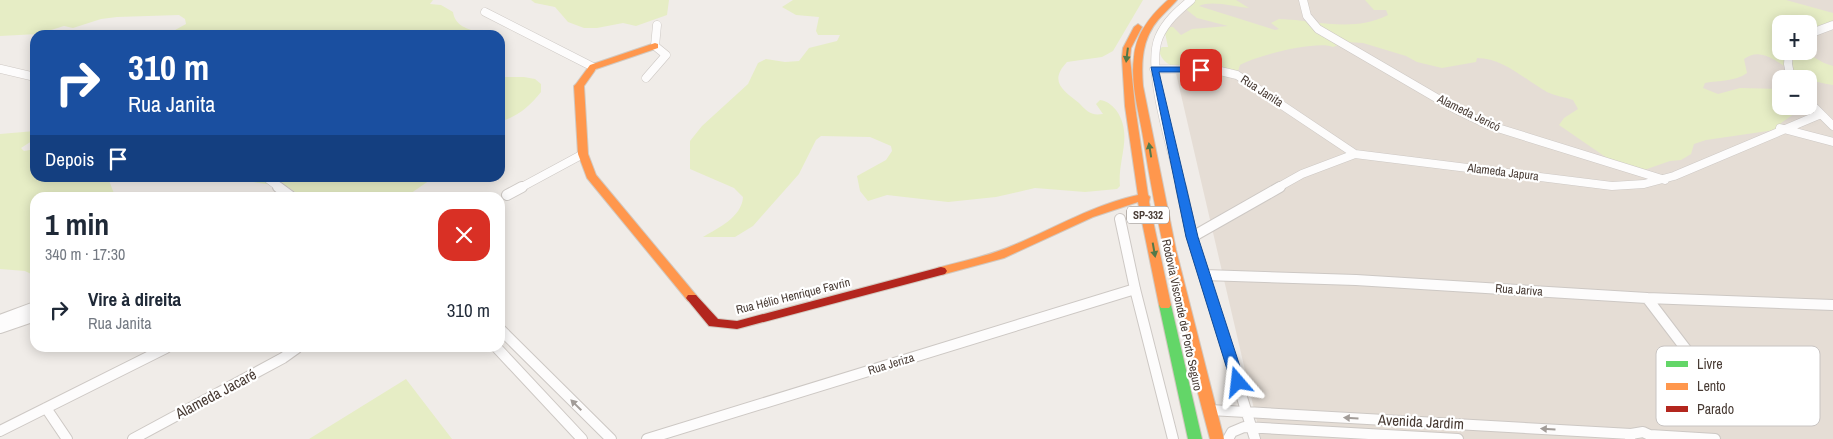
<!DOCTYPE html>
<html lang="pt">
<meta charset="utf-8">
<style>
body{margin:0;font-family:"Archivo Narrow",sans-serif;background:#f6f6f7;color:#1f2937;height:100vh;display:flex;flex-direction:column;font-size:19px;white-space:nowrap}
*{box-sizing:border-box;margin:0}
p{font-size:16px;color:#747a83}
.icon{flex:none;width:28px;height:28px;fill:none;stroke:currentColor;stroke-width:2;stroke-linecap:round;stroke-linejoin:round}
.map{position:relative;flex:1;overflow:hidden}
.panel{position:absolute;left:30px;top:192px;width:475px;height:160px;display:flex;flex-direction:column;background:#fff;border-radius:15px;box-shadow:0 2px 12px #0003}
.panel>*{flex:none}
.top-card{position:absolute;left:30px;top:30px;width:475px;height:152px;border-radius:15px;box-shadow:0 2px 12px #0003;background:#1a4fa0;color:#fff;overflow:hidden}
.tools{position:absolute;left:1772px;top:15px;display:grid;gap:10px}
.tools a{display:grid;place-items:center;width:45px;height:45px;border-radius:10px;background:#fff;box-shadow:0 2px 12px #0003;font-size:25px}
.pin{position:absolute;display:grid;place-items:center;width:42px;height:42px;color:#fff;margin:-21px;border-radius:10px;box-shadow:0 2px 8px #0006}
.me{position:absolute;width:55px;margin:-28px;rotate:343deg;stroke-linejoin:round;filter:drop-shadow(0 0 4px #0008)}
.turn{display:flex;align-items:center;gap:18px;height:105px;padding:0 15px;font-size:22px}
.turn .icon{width:65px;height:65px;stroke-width:2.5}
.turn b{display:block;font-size:35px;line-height:42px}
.then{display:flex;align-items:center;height:48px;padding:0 15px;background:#0003;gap:10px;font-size:19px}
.round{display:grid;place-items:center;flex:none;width:52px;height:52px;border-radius:15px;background:#f6f6f7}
.head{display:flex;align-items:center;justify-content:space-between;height:85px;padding:0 15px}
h1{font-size:30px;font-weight:700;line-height:38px}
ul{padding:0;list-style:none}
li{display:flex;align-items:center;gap:15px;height:65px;padding:0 15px}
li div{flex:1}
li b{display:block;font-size:19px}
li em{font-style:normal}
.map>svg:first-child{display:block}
</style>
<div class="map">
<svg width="1833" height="439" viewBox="0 0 1833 439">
<rect width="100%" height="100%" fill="#f0ece8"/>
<path fill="#e5ddd5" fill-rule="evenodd" d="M1195,0H1833V439H1261L1165,26ZM1781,24H1809V51H1781ZM1781,79H1809V106H1781Z"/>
<path fill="#e6edc5" d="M0,0H433L430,4L441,5L453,12C455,25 465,28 477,32L475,35H166L186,24L185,19L179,15L117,17L101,19L73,28L64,26L38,34L0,36Z
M531,0H669L667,15L636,26L623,23L597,28H584L568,22L555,7L535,3Z
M793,0H1143L1113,51L1102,57L1067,62C1048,82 1064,91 1079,103C1087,111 1090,116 1103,114L1096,104L1100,100C1107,101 1112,105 1116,110C1134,135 1117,160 1120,186L1117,189L1085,192L1035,188L996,197L948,202L887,195L868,201L860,191L857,176L886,160L892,151L891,146L870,137L821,136L816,140L799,174L753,226L735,237H703C718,228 742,217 743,197L734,188L690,169V141L702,126L748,84L758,63L766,59L785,62L799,61L809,48L837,41L840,35H818L816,31L819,17L796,15L782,7Z
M1189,0H1236L1249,8C1235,7 1212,0 1199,6L1275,30L1279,29L1271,23L1279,19C1316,20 1352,33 1388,15L1386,10H1374L1365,0H1786L1833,13V24L1809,35V24H1781V51H1803L1824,63L1833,66V85C1821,83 1811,81 1800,76C1783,68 1763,44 1744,59L1747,73C1734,82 1720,80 1705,83L1703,88L1718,94L1740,88L1781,89V106H1802L1801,109L1781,123V129L1706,140L1694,144L1691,154L1681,160L1670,161L1644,170L1607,158L1559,125L1564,118L1578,109L1573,100C1565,97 1555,96 1547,92C1525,80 1504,58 1477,58L1476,62L1442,68L1417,62L1406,56L1363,43L1347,42L1333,47C1318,40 1254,56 1240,65L1237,74L1217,78L1216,73C1197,70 1163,73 1159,50L1162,47H1168L1165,33L1169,27H1173L1181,35L1192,29L1228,26L1197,18L1183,7Z
M500,77H524L535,79L541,84V92C529,107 518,116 500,122Z
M35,131V139L21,148L24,151L35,149V178H108L115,196L134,197L35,198V276L25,271L0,269V134Z
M249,178H433L404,198L302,197L288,187L253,182Z
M406,379L452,439H309Z"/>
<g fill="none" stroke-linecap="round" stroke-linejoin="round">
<g stroke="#cdc8c4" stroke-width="9">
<path id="street-far1" d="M1303,0L1307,16L1318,29L1457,110L1488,125L1665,180
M485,12L593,67
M1809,34L1833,25
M1789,51L1788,64L1791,79
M1,69L35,77
M1154,69L1216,70L1237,75L1355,154
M646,78L666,55L655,46L657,25
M1809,102L1833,126
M1780,128L1833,142
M267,178L280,188
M520,188L583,154
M1181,188C1173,153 1145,69 1159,37C1166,21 1178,11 1191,0
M1277,188L1302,174L1355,154L1612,186L1644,184L1674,176L1821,114"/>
</g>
<g stroke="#cdc8c4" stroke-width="12">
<path id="street" d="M278,187L293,198
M1181,187L1192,237L1255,439
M507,195L522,187
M1120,219L1135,289L1173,439
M1192,237L1280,187
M1204,275L1356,280L1647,298L1833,305
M1647,298L1730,407
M0,320L35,307
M0,328L35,316
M500,329L611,439
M497,348L582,439
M46,408L67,439
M1210,410L1631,434
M0,431L166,348
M1650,435L1715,439
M133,439L283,358L297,348
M647,439L1135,289
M1228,439L1232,432L1244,427L1458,439
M1630,439L1631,434L1643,432L1654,437"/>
</g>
<g stroke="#d2c9c0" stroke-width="2">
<path id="fast" d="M1165,301L1169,302L1171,305L1202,439H1188L1159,305L1161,302Z"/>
</g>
<g stroke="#d2c9c0" stroke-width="2">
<path id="slow" d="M1168,0H1177C1171,7 1164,13 1158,20C1142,39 1141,62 1143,86L1176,250L1224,439H1210C1184,341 1160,243 1144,143C1140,115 1130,86 1134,57C1136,33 1151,15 1168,0Z
M1138,24L1142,27L1131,48L1130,58L1135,106L1148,195L1150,197L1149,202L1171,305L1169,308H1161L1159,305L1138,202L1093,217L1004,258L941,275L937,274L935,271L937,268C963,261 989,256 1014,245C1055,228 1093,205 1138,195L1125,106L1122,58L1123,48L1134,27Z
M655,43L658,44V48L596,69L584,86L588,154L596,175L696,295L698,298L696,301H688L587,178L578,154L574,86L576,84L590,65Z"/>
</g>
<g stroke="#d2c9c0" stroke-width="2">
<path id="jam" d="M941,267L945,268L947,271L945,274L737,329L709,326L686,298L688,295H696L718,319L737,321Z"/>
</g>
<use href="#street-far1" stroke="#fdfcfc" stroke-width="8"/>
<use href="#street" stroke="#fdfcfc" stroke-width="10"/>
<use href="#fast" fill="#63d668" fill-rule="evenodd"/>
<use href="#slow" fill="#ff974d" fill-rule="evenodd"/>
<use href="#jam" fill="#b3261e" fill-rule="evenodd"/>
</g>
<defs><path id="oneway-solid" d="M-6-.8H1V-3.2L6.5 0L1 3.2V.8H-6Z" transform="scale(1.25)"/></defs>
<g fill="#537949">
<use href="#oneway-solid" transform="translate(1127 55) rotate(97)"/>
<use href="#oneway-solid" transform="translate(1150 150) rotate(-99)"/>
<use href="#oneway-solid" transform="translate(1154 250) rotate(80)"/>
</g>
<g fill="#a29c98">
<use href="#oneway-solid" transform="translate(576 405) rotate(-135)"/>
<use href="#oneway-solid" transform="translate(1351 418) rotate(-177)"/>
<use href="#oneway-solid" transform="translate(1548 429) rotate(-177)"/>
</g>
<path fill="#1a73e8" stroke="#114b97" d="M1151,67H1201L1205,70L1201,72H1159L1198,237L1245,382L1238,388L1231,382L1186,237Z"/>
<g text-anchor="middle" stroke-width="4.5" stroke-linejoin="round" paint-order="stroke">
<rect fill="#fff" stroke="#7f7671" stroke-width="1" x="1127" y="206.5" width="42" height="17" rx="4"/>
<g font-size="11" font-weight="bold" fill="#483b34">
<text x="1148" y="219">SP-332</text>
</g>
<g font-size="12" fill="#483b34" stroke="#fff">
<text transform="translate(1262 91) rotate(33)" y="4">Rua Janita</text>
<text transform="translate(1469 113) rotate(26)" y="4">Alameda Jericó</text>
<text transform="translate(1503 172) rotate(7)" y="4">Alameda Japura</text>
<text transform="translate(1519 290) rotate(4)" y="4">Rua Jariva</text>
<text transform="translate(793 296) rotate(-14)" y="4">Rua Hélio Henrique Favrin</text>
<text transform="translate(1182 315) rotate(78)" y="4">Rodovia Visconde de Porto Seguro</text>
<text transform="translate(891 364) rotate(-17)" y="4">Rua Jeriza</text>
</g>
<g font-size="15" fill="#483b34" stroke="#fff">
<text transform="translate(216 394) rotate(-28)" y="5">Alameda Jacaré</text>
<text transform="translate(1421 422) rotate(3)" y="5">Avenida Jardim</text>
</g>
</g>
<rect x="1656" y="346" width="164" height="80" rx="8" fill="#fff" stroke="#c8c4c2" stroke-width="1"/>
<rect x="1666" y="361" width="22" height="6" fill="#63d668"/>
<rect x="1666" y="383" width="22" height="7" fill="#ff974d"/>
<rect x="1666" y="406" width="22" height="6" fill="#b3261e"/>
<g font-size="14" fill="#483b34">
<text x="1697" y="369">Livre</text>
<text x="1697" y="391">Lento</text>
<text x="1697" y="414">Parado</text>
</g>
</svg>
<div class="tools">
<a>+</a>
<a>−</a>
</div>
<div class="pin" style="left:1201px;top:70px;background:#d93025"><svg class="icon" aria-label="arrive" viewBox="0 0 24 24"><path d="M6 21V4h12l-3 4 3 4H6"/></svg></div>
<svg class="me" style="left:1238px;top:382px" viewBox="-20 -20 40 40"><path d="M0-17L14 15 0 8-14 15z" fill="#1a73e8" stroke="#fff" stroke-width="4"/></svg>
<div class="top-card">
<div class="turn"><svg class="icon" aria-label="right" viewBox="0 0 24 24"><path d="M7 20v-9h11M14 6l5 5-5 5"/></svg><div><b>310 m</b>Rua Janita</div></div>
<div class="then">Depois<svg class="icon" aria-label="arrive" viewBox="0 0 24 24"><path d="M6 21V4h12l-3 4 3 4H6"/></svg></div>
</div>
<section class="panel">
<div class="head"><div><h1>1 min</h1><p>340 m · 17:30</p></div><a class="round" style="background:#d93025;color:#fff"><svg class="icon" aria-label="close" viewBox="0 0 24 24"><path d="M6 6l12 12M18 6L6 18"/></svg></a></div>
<ul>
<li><svg class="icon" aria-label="right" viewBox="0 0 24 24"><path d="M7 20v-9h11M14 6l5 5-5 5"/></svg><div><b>Vire à direita</b><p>Rua Janita</p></div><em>310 m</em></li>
</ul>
</section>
</div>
